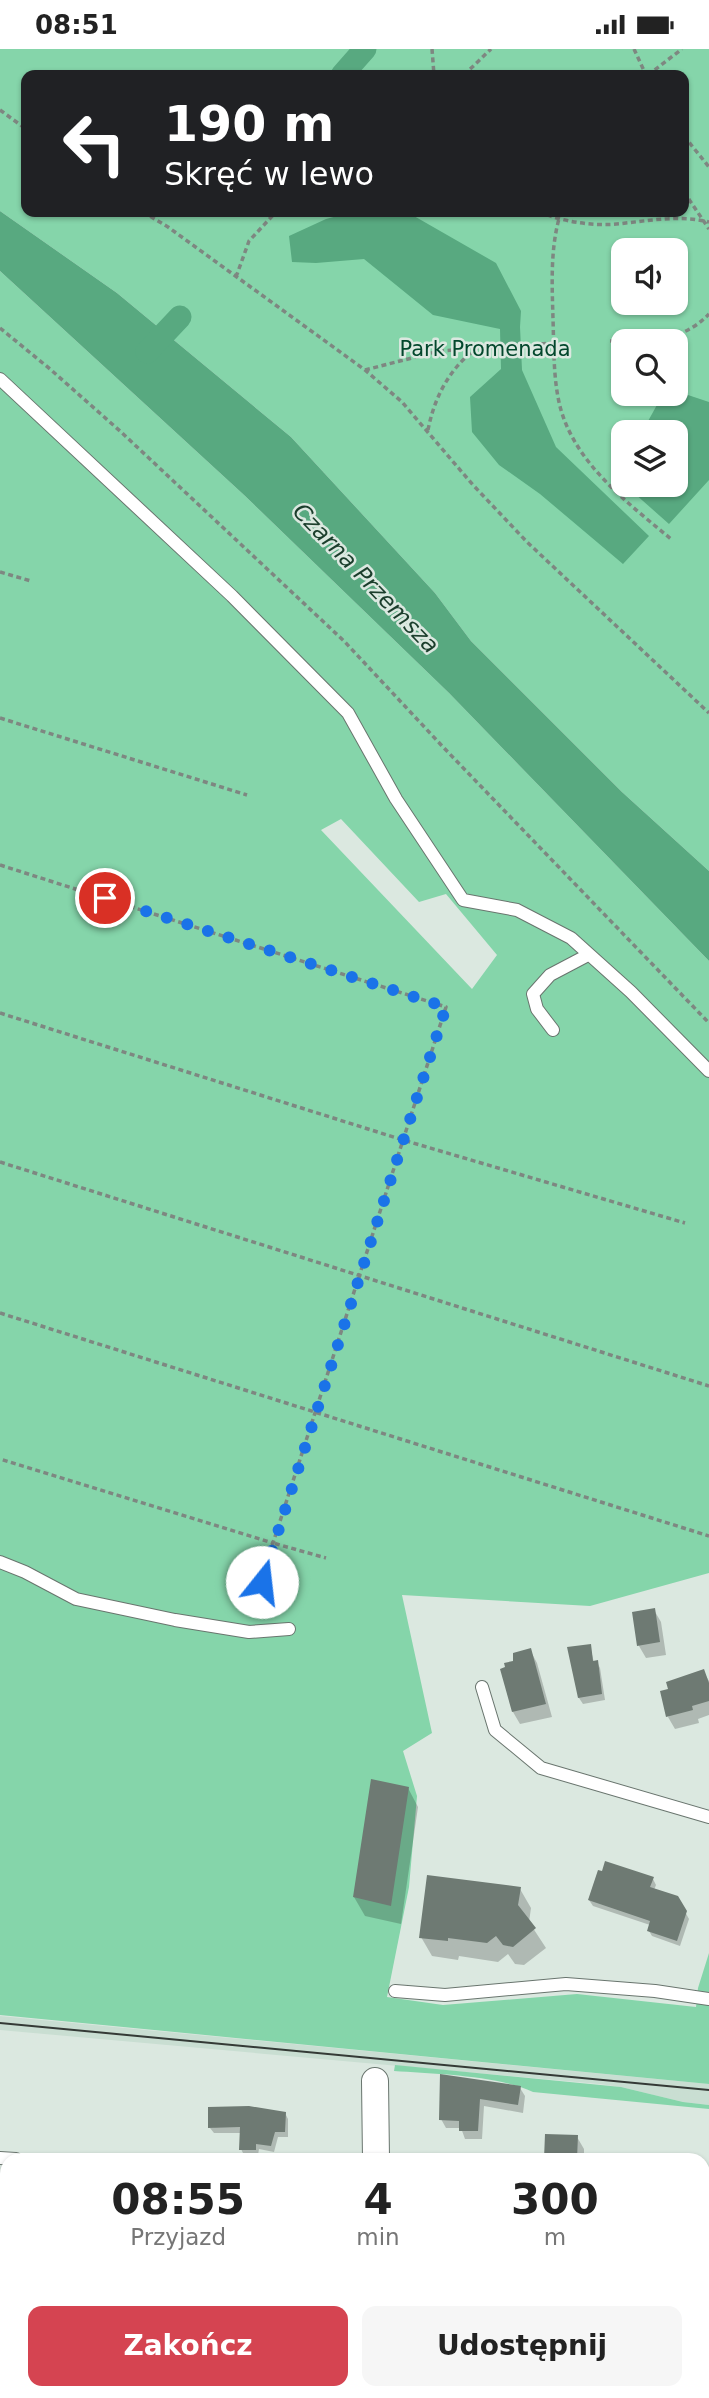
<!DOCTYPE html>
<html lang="pl">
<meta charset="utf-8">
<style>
body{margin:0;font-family:"DejaVu Sans",sans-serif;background:#f6f6f6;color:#222;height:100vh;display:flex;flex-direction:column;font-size:26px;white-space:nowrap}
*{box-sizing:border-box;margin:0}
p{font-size:23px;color:#767676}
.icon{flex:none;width:38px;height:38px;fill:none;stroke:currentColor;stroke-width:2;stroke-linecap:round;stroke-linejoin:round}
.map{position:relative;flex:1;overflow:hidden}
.panel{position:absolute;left:0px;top:2104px;width:710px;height:247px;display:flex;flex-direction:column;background:#fff;border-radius:21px 21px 0 0;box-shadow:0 2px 5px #0004}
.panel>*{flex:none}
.hud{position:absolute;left:21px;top:21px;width:668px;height:147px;border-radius:14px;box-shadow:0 2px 5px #0004;background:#202124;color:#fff;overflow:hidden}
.tools{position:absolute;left:611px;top:189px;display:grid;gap:14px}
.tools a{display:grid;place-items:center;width:77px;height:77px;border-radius:14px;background:#fff;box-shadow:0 2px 5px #0004;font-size:35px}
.pin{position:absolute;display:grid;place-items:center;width:60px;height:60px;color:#fff;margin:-30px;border:4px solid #fff;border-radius:50%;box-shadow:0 2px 7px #0007}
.me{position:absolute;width:77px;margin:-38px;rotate:16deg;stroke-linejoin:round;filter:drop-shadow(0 0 5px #0008)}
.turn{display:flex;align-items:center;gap:24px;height:147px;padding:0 28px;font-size:32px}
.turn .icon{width:91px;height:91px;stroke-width:2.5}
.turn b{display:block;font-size:49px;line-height:60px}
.eta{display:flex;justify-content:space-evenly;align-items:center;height:119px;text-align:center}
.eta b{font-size:42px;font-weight:800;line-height:49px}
.cta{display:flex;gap:14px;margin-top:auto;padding:14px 28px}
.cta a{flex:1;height:80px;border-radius:14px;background:#d54451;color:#fff;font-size:28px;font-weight:800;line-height:80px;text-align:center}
.cta a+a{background:#f6f6f6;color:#222}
.status{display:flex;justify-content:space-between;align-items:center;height:49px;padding:0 35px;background:#fff;direction:ltr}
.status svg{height:19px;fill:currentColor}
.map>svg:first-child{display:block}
</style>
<div class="status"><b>08:51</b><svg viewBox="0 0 49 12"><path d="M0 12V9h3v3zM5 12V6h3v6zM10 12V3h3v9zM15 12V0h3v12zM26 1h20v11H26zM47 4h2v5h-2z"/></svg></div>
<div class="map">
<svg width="709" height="2349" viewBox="0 0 709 2349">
<rect width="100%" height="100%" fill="#dbe8e0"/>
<path fill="#c9ded2" d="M0,1967L709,2035V2056L683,2053L621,2038L599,2035L0,1981Z"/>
<path fill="#85d5aa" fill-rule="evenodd" d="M0,0H709V822L622,743L471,592L435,544L291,388L117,244L0,162ZM26,26H684V163H26ZM623,201H676V254H623ZM623,292H676V345H623ZM623,383H676V436H623Z
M0,222L244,446L449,644L709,912V1524L590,1557L402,1546L432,1684L403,1702L417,1747L409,1838L387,1948L443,1956L577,1945L696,1958L698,1939L709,1904V2035L0,1966ZM341,770L419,853L446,845L497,906L472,940L321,781Z
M395,2016L621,2038L683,2053L709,2056V2060L533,2043C496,2026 435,2025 394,2022Z"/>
<path fill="#58a980" d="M0,162L117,244L291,388L435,544L471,592L622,743L709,822V912L449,644L244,446L0,222Z
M352,163H407L496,214L521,262L520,278L522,321L556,398L649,487L623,515L540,445L499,416L472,383L470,348L501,320L500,280L433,266L364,210L316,214L292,213L289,187L326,170Z
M676,342L709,353V431L669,475L625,436H676V383H642L663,345H676Z"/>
<path fill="#0003" d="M654,1561L661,1573L666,1606L646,1609L639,1597L634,1564Z
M590,1597L594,1614L597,1613L600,1619L605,1651L583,1655L579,1649L569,1600Z
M530,1601L537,1614L552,1668L520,1675L513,1663L515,1613Z
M703,1622L709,1632V1666L698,1670L699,1674L675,1680L668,1668Z
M408,1739L418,1758L401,1875L365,1867L354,1848Z
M653,1830L656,1836L654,1841L677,1848L689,1870L680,1897L652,1887L649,1882L650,1876L593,1857L589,1851Z
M520,1840L531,1859L529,1873L546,1899L524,1916L515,1915L508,1905L498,1913L459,1907L458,1911L432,1907L421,1888Z
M441,2027L520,2039L525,2047L523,2064L484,2057L482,2090H465L461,2079H446L441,2070Z
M285,2064L288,2070V2088H278L274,2103L259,2100L258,2106H244L241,2100L242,2084H214L210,2079Z
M547,2087L577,2088L584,2100V2110H545Z
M704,2139L707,2146V2160L709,2158V2238L704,2237Z
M0,2249L7,2262L0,2304Z
M298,2343H377V2349H299Z
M400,2343H532V2349H401Z
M557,2343H624V2349H557Z
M675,2344L709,2347V2349H675Z"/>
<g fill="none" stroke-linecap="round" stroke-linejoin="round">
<path stroke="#58a980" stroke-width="23" d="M342,26L365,0
M147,303L180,268"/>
</g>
<path fill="#6e7a73" d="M655,1559L660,1593L637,1597L632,1563Z
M591,1595L593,1612L598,1611L602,1645L578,1649L567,1598Z
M531,1599L546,1655L512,1663L500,1620L505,1618L504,1614L513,1612V1604Z
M704,1620L709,1634V1652L692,1657L693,1661L666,1668L660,1642L668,1640L666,1633Z
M371,1730L409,1738L391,1857L353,1848Z
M605,1812L654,1828L650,1838L678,1847L687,1862L677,1892L647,1882L650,1872L588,1851L598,1821L602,1822Z
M427,1826L521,1838L518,1856L536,1879L513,1898L503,1896L496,1887L487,1894L448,1889V1892L419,1889Z
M440,2025L521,2037L518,2056L480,2050L478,2082H459V2072L439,2071Z
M249,2057L286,2063L285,2083H275L271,2097L256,2095V2101H239L240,2078L208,2079V2058Z
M545,2085L578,2086L577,2110H544Z"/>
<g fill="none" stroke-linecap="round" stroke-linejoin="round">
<g stroke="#69756e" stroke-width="14">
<path id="service" d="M0,330L232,547L348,664L396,750L463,851L517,861L571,889L631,943L709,1022
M553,981L537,960L533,945L550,926L588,906
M0,1513L25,1523L76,1550L175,1571L249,1583L289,1580
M482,1638L495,1681L541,1719L709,1768
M395,1942L445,1946L566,1935L655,1942L709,1950
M0,2109L16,2110
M0,2213H7
M0,2291L7,2292
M279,2349V2343"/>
</g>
<g stroke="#69756e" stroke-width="28">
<path id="minor" d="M375,2032L376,2110
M377,2343V2349"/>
</g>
<path stroke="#7e8781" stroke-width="3.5" stroke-dasharray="5 3.5" stroke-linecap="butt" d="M432,0L434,26
M634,0L646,26
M464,26L491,0
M648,26L682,0
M0,61L26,80
M684,87L709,118
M684,143L709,180
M143,163L168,178L365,321L402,353L473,436L527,493L709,664
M539,163C567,174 597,178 626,174C654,171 681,166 709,173
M561,163C550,197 552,234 553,270C554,299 553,333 561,361C577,416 629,455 671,490
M236,228L249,192L276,163
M0,279L50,320L120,382L344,592L444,699L709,974
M610,292C649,291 681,294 709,265
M365,321L439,302L554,294
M428,381C434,350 448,322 473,302
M0,523L31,532
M0,669L247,746
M0,816L446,958L273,1494L0,1410
M0,964L403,1091L685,1174
M0,1113L709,1337
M0,1264L709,1487
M262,1533L273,1494L326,1509
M8,2343L60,2349
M120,2349L121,2343"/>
<use href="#service" stroke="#fff" stroke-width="12"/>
<use href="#minor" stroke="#fff" stroke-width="26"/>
<path stroke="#343a36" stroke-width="2" d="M0,1974L709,2041"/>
</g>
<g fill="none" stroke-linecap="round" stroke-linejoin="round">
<path stroke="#1a73e8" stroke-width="12" stroke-dasharray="0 21.6" d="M105,849L446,958L262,1533"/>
</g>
<g text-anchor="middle" stroke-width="5" stroke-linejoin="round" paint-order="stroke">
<g font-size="21" fill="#02472c" stroke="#dbe8e0">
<text x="485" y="307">Park Promenada</text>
</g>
<g font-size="23" font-style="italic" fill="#1b3e2c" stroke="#dbe8e0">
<text transform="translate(366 529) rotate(46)" y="8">Czarna Przemsza</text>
</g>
</g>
</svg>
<div class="tools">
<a><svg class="icon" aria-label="sound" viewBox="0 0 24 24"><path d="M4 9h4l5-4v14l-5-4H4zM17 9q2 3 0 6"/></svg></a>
<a><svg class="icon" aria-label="search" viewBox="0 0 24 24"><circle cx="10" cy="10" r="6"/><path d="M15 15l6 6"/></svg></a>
<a><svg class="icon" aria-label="layers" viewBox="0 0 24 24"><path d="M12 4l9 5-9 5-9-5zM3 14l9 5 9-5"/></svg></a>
</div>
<div class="pin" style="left:105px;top:849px;background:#d93025"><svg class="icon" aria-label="arrive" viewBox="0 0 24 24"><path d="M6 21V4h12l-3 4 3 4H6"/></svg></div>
<svg class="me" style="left:262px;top:1533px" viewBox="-20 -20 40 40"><circle r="19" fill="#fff"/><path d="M0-13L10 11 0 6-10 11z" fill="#1a73e8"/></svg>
<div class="hud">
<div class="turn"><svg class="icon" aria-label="left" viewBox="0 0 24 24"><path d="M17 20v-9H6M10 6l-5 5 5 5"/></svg><div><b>190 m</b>Skręć w lewo</div></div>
</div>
<section class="panel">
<div class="eta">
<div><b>08:55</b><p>Przyjazd</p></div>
<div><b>4</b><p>min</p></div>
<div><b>300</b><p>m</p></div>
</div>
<div class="cta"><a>Zakończ</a><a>Udostępnij</a></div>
</section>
</div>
